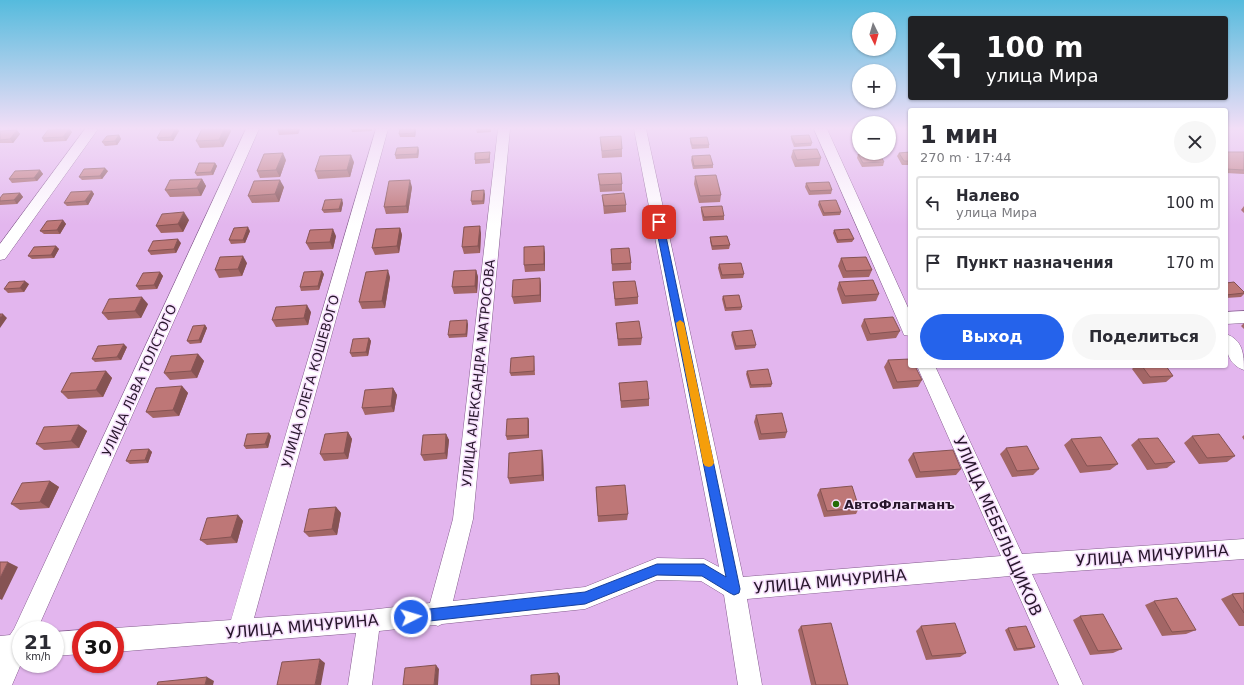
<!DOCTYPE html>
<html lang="ru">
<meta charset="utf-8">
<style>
body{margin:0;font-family:"DejaVu Sans",sans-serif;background:#f7f7f7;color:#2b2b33;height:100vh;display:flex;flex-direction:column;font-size:15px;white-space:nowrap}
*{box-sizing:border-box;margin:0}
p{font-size:13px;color:#7c7c81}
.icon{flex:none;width:22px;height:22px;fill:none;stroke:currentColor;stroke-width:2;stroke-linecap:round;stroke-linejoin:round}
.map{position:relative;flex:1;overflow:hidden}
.panel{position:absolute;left:908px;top:108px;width:320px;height:260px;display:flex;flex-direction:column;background:#fff;border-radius:4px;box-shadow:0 1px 3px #0004}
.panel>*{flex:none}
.top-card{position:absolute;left:908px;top:16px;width:320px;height:84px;border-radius:4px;box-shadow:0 1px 3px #0004;background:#202124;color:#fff;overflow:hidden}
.needle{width:26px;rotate:175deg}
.tools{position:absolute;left:852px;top:12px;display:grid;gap:8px}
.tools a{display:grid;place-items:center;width:44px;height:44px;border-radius:50%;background:#fff;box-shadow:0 1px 3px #0004;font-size:20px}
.speed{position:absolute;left:12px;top:621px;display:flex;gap:8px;font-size:20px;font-weight:700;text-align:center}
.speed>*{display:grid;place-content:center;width:52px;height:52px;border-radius:50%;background:#fff;box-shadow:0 1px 3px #0004;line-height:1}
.speed small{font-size:10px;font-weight:400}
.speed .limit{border:6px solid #d22;background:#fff;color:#111}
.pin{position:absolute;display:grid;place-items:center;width:34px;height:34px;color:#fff;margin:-17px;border-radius:8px;box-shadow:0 2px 6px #0006}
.me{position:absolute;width:44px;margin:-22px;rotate:85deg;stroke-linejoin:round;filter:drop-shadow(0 0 3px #0008)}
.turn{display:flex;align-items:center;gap:14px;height:84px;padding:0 12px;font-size:18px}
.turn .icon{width:52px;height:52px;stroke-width:2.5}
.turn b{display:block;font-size:28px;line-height:34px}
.round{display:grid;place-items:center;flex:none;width:42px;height:42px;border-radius:21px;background:#f7f7f7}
.overview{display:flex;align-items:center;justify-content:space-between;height:68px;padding:0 12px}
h1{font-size:24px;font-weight:600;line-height:30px}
.primary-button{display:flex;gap:8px;margin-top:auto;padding:8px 12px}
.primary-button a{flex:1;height:46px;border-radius:24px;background:#2563eb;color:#fff;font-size:16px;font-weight:600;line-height:46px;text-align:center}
.primary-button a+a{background:#f7f7f7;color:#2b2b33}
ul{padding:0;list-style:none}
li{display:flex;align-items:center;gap:12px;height:54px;margin:0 8px 6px;padding:0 4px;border:2px solid #e1e1e2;border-radius:4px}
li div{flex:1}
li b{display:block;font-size:15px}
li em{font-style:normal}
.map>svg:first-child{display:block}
</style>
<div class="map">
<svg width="1244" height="685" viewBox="0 0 1244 685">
<rect width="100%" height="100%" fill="#e3b6ee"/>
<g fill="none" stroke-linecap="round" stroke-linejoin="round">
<g stroke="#855d8f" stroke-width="1">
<path id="minor" d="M85,129H98L5,259L0,260V244Z
M246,129H259L37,630H21V664L12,685H0V636L10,635L14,629Z
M376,129H388L254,618L369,610L430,603L453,519L498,129H510L473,519L453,601L585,587L657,558L704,559L719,567L634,129H646L743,577L1001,556L917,366H935L1022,554L1244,539V559L1032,574L1083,685H1059L1010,576L747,599L762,685H738L724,595L701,581L657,580L585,609L442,624L438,626L435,625L379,631L372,685H348L356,633L243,642L239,643L236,642L115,652V630H111L115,628L231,620Z
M814,129H827L910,312V336L904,335L902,330Z
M1244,311V323L1226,324V312Z
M1226,334C1243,340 1244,354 1244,370C1227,364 1226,350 1226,334Z
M81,630V654L55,656V632Z"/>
</g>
<use href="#minor" fill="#fff" fill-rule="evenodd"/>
</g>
<path fill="#a36666" d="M162,129H178L179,131L173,141H159L157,138Z
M202,129H230L231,131L223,147L200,148L196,141Z
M300,129L298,134L279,135L278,131Z
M351,129H372V131L352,132Z
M476,129H491V132L477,133Z
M17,130L20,134L13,143H0V131Z
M416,130L415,137H400L399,134Z
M72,132L66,141L44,142L42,138Z
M119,135L121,139L117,145L105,146L102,142Z
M791,136L812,143L811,146L794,147L791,139Z
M600,137L622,149V157L602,158Z
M690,138L709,145V148L692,149L690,142Z
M419,150L418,158L396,159L395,155Z
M793,150L821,158L819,166L795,167L791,157Z
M910,152V165H902L897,156L899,153Z
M1226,152H1244V174L1226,173Z
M858,154L884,162L883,166L862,167L857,158Z
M490,156V163L475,164V160Z
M692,156L713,165V168L693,169L691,160Z
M286,160L280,177L260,178L257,171Z
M354,162L350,177L318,179L315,171Z
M215,163L217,166L213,175L197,176L195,173Z
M40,170L43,174L37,181L12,183L9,179Z
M108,171L102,179L82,180L79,177Z
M598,174L622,184V191L600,192Z
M695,176L721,195L720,202L699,203L694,184Z
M202,179L206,186L201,196L170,197L165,190Z
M806,183L832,190L831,194L809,195L805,187Z
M284,187L279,202L252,203L248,196Z
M412,187L408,213L386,214L384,207Z
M92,191L94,194L88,205L67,206L64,203Z
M20,193L23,197L17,204L0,205V201Z
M485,194L484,204L472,205L471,201Z
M602,195L626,205V212L604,214Z
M819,201L841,212L840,215L823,216L818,205Z
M343,203L341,212L324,213L322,210Z
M1244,206V213L1241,210Z
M701,207L724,216V220L703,221L701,211Z
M63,220L66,224L60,234H44L40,231Z
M189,220L183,232L161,233L156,226Z
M400,228L402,235L399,253L375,255L372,248Z
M834,230L854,239L852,242L837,243L833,233Z
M250,231L245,243L231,244L229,240Z
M481,233L480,253L464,254L462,247Z
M336,236L333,249L310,250L306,243Z
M710,237L730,245L729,249L712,250L710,241Z
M181,243L176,253L151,255L148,251Z
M56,246L59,249L54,258L32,259L28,256Z
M611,249L631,263V270L612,271Z
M545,253V271L525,272L524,265Z
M841,258L872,270L869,277L843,278L838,266Z
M247,263L242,276L219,278L215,270Z
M719,264L744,274L743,278L721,279L718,268Z
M476,270L478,277L477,293L454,294L452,287Z
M160,272L163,276L157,289L139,290L136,286Z
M324,274L319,290L301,291L300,287Z
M390,277L385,308L362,309L359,302Z
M540,278L541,286V302L514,304L512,297Z
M613,282L638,297V304L615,306Z
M839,282L879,294L876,301L842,304L837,289Z
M1226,283L1244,292V294L1241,297L1226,298Z
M29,284L24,292L8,293L4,289Z
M723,296L742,307L741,310L725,311L722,299Z
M148,304L141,318L108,320L102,313Z
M311,312L308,325L276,327L272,320Z
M864,319L900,331L896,338L867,341L861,326Z
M616,323L642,338L641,345L618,346Z
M1244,323V329L1241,326Z
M468,324L467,337L449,338L448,335Z
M205,325L207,328L201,343L190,344L187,341Z
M732,332L756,345L755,348L735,350L731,335Z
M369,338L371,341L368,356L352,357L350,353Z
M127,347L121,360L95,362L92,359Z
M198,354L204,361L197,378L170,380L164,373Z
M534,356L535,375L511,376L510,373Z
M888,360L922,380L918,387L893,389L884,367Z
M1135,366H1166L1173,376L1166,382L1143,384L1132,369Z
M106,371L112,378L103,397L68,399L61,392Z
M747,371L772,384L771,387L750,388L746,374Z
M619,383L649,399V406L621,408Z
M182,386L188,393L179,416L153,418L146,412Z
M393,388L397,395L394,412L365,415L362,408Z
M756,415L787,432L785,438L759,440L754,422Z
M528,418L529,421V438L507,440L506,436Z
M79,425L87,431L79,448L44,450L36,444Z
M348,432L352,439L348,459L324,461L320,454Z
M269,433L271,436L268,448L246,449L244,446Z
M446,434L449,440L447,459L424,461L421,455Z
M1244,435V440L1242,437Z
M1192,436L1235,456L1227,462L1199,464L1184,443Z
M1071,439L1118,464L1110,470L1080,473L1064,445Z
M1138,439L1175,462L1167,468L1147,470L1131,445Z
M1006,448L1039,469L1033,475L1012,477L1000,454Z
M149,449L152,452L148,463L130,464L126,461Z
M913,453L961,469L956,475L916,478L908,460Z
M543,457L544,481L510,484L508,478Z
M50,481L59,487L49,508L20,510L11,504Z
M596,487L628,514L627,520L598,522Z
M820,489L859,508L856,514L824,517L817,495Z
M336,507L341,513L337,535L309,537L304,532Z
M238,515L243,521L237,543L207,545L200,540Z
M1244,593V626H1239L1221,599L1232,594Z
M1154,601L1196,630L1186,634L1162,636L1145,605Z
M1080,616L1122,649L1113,653L1090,655L1073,620Z
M801,626L848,685H811L798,630Z
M921,626L966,653L960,657L926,660L916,631Z
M1008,628L1035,647L1031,649L1014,651L1005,630Z"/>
<path fill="#855353" d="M69,129H70L72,132L66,141L63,137Z
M175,129H178L179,131L173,141L171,137Z
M224,129H230L231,131L223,147L219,140Z
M297,129H300L298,134L297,130Z
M415,129H416V130L415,137L414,133Z
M17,130L20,134L13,143L10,139Z
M119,135L121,139L117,145L115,141Z
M418,147L419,150L418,158L417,154Z
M283,153L286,160L280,177L276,170Z
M351,155L354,162L350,177L347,170Z
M215,163L217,166L213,175L211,172Z
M105,168L108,171L102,179L100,176Z
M40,170L43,174L37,181L34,178Z
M202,179L206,186L201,196L197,188Z
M280,180L284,187L279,202L275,194Z
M410,180L412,187L408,213L406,206Z
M484,190L485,194L484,204L483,201Z
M92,191L94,194L88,205L85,201Z
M20,193L23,197L17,204L14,200Z
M342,199L343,203L341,212L339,209Z
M184,212L189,220L183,232L178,224Z
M63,220L66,224L60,234L57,230Z
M480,226L481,233L480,253L478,246Z
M248,227L250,231L245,243L243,240Z
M400,228L402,235L399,253L397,246Z
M333,229L336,236L333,249L330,242Z
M178,239L181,243L176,253L174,249Z
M56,246L59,249L54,258L51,255Z
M544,246L545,253V271L544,264Z
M243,256L247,263L242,276L238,269Z
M388,270L390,277L385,308L382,301Z
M476,270L478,277L477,293L475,286Z
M322,271L324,274L319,290L318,286Z
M160,272L163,276L157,289L154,285Z
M540,278L541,286V302L540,295Z
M25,281L29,284L24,292L20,288Z
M142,297L148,304L141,318L135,311Z
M307,305L311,312L308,325L304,318Z
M3,314L7,318L0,328V318Z
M467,320L468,324L467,337L466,334Z
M205,325L207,328L201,343L199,340Z
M369,338L371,341L368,356L366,352Z
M124,344L127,347L121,360L117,357Z
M198,354L204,361L197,378L191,371Z
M106,371L112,378L103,397L96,390Z
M182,386L188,393L179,416L173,410Z
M393,388L397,395L394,412L391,406Z
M528,418L529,421V438L528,435Z
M79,425L87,431L79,448L71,441Z
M348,432L352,439L348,459L344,453Z
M269,433L271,436L268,448L265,444Z
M446,434L449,440L447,459L445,453Z
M149,449L152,452L148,463L145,460Z
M542,450L543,457L544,481L542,475Z
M50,481L59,487L49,508L40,502Z
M336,507L341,513L337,535L332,529Z
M238,515L243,521L237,543L231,537Z
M8,562L18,567L2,600L0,599V578Z
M320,659L325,663L321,685H315Z
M436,665L439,669L438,685H434Z
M558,673L560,676V685H559Z
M207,677L214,681L213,685H205Z"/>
<path fill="#be7777" stroke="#855353" d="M69,129L63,137L42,138L48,130Z
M162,129H175L171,137L157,138Z
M202,129H224L219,140L196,141Z
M278,129H297L278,131Z
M400,129H415L414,133L399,134Z
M17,130L10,139L0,140V131Z
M119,135L115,141L102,142L107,136Z
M809,135L812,143L795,144L791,136Z
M621,136L622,149L602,151L600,137Z
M707,137L709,145H692L690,138Z
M418,147L417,154L395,155L397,148Z
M817,149L821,158L797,160L793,150Z
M490,152L489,159L475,160V153Z
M910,152V161H904L899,153Z
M1226,152H1244V170L1226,169Z
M283,153L276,170L257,171L264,154Z
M879,153L884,162L863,163L858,154Z
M351,155L347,170L315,171L320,156Z
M710,155L713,165L694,166L692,156Z
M199,163H215L211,172L195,173Z
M105,168L100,176L79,177L84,169Z
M40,170L34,178L9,179L15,171Z
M621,173L622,184L600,185L598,174Z
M716,175L721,195L700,196L695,176Z
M202,179L197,188L165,190L170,180Z
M280,180L275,194L248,196L254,181Z
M410,180L406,206L384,207L389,181Z
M829,182L832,190L810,191L806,183Z
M484,190L483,201H471L472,191Z
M92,191L85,201L64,203L71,192Z
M20,193L14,200L0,201V198L3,194Z
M624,193L626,205L604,206L602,195Z
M342,199L339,209L322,210L325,200Z
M836,200L841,212L824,213L819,201Z
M722,206L724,216L704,217L701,207Z
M184,212L178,224L156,226L162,214Z
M63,220L57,230L40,231L47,221Z
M480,226L478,246L462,247L464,227Z
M248,227L243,240H229L234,228Z
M400,228L397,246L372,248L376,229Z
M333,229L330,242L306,243L310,230Z
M849,229L854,239L838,240L834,230Z
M727,236L730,245L712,246L710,237Z
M178,239L174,249L148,251L153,241Z
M56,246L51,255L28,256L34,247Z
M544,246V264L524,265V247Z
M629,248L631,263L612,264L611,249Z
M243,256L238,269L215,270L220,257Z
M866,257L872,270L846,271L841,258Z
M741,263L744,274L722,275L719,264Z
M388,270L382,301L359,302L366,272Z
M476,270L475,286L452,287L454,271Z
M322,271L318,286L300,287L304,272Z
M160,272L154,285L136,286L143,273Z
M540,278V295L512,297L513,280Z
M873,280L879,294L845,296L839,282Z
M25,281L20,288L4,289L9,282Z
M635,281L638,297L615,299L613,282Z
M1234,282L1244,292V293L1226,295V283Z
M739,295L742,307L726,308L723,296Z
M142,297L135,311L102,313L109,299Z
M307,305L304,318L272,320L276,307Z
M0,314H3L0,318Z
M893,317L900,331L870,334L864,319Z
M467,320L466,334L448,335L450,321Z
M639,321L642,338L618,339L616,323Z
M205,325L199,340L187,341L193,326Z
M752,330L756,345L736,346L732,332Z
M369,338L366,352L350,353L353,339Z
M124,344L117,357L92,359L98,346Z
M198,354L191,371L164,373L171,356Z
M534,356V371L510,373L511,358Z
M910,359V366H915L922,380L897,382L888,360Z
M1142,366H1166L1173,376L1150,377Z
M768,369L772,384L751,385L747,371Z
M106,371L96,390L61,392L71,373Z
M647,381L649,399L621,401L619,383Z
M182,386L173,410L146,412L156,388Z
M393,388L391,406L362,408L365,390Z
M782,413L787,432L761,434L756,415Z
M528,418V435L506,436L507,419Z
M79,425L71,441L36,444L44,427Z
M348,432L344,453L320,454L325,434Z
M269,433L265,444L244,446L247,434Z
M446,434L445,453L421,455L423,435Z
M1219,434L1235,456L1207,458L1192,436Z
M1101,437L1118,464L1087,466L1071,439Z
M1158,438L1175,462L1155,464L1138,439Z
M1027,446L1039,469L1017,471L1006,448Z
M149,449L145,460L126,461L131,450Z
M542,450V475L508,478L509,453Z
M953,450L961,469L920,472L913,453Z
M50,481L40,502L11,504L22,483Z
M625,485L628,514L598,516L596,487Z
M852,486L859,508L827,511L820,489Z
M336,507L332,529L304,532L309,509Z
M238,515L231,537L200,540L207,518Z
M0,562H8L0,578Z
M1244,593V613L1232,594Z
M1177,598L1196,630L1172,632L1154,601Z
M1103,614L1122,649L1098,651L1080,616Z
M831,623L848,685H816L801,626Z
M955,623L966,653L932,656L921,626Z
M1026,626L1035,647L1017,649L1008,628Z
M320,659L315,685H277L282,662Z
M436,665L434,685H403L405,668Z
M558,673L559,685H531V675Z
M207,677L205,685H157L158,682Z"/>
<linearGradient id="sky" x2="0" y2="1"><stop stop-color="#5bd"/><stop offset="0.57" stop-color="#f2def7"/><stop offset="1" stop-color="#f2def7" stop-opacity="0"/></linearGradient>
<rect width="1244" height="225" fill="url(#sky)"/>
<path fill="#2563eb" stroke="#184099" d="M659,219L663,222L740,589L739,593L734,595L730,593L702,576L657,575L585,604L411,623L406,622L405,617L406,613L411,611L585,592L657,564H704L726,577L655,222Z"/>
<path fill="#f59e0b" d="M680,320L684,323L714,463L712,466L709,467L705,466L703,463L676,323Z"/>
<circle fill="#246c07" stroke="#f7e0fd" stroke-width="1.5" cx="836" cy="504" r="4"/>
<g text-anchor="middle" stroke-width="3" stroke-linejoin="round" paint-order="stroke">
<g font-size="13" fill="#27162b" stroke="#f7e0fd">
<text transform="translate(478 373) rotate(-84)" y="5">УЛИЦА АЛЕКСАНДРА МАТРОСОВА</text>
<text transform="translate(139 380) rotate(-66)" y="5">УЛИЦА ЛЬВА ТОЛСТОГО</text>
<text transform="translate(310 381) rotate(-74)" y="5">УЛИЦА ОЛЕГА КОШЕВОГО</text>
</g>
<g font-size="13" font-weight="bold" fill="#27162b" stroke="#f7e0fd" text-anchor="start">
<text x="844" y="509">АвтоФлагманъ</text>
</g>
<g font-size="16" fill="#27162b" stroke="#f7e0fd">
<text transform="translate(998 526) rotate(66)" y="6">УЛИЦА МЕБЕЛЬЩИКОВ</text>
<text transform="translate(1152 555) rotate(-4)" y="6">УЛИЦА МИЧУРИНА</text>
<text transform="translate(830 581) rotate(-5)" y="6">УЛИЦА МИЧУРИНА</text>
<text transform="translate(302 626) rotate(-5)" y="6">УЛИЦА МИЧУРИНА</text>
</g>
</g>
</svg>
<div class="tools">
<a><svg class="needle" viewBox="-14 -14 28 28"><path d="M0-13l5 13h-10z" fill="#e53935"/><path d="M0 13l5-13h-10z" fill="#7c7c81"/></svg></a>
<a>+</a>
<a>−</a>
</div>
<div class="speed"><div>21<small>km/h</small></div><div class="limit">30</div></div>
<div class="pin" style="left:659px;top:222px;background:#d93025"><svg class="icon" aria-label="arrive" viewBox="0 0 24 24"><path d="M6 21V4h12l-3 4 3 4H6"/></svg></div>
<svg class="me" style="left:411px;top:617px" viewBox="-20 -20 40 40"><circle r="17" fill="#2563eb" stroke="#fff" stroke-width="3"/><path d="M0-11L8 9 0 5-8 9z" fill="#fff"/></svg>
<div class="top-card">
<div class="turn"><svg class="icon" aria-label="left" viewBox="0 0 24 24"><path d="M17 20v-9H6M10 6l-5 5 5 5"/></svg><div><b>100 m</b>улица Мира</div></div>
</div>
<section class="panel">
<div class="overview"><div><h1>1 мин</h1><p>270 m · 17:44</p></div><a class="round"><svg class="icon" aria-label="close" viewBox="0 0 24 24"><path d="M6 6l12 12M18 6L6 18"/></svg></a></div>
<ul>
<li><svg class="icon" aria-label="left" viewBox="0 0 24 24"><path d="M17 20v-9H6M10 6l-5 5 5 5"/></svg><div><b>Налево</b><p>улица Мира</p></div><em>100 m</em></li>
<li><svg class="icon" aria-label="arrive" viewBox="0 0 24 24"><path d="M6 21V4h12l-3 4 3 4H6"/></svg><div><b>Пункт назначения</b></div><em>170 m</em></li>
</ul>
<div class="primary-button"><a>Выход</a><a>Поделиться</a></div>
</section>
</div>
